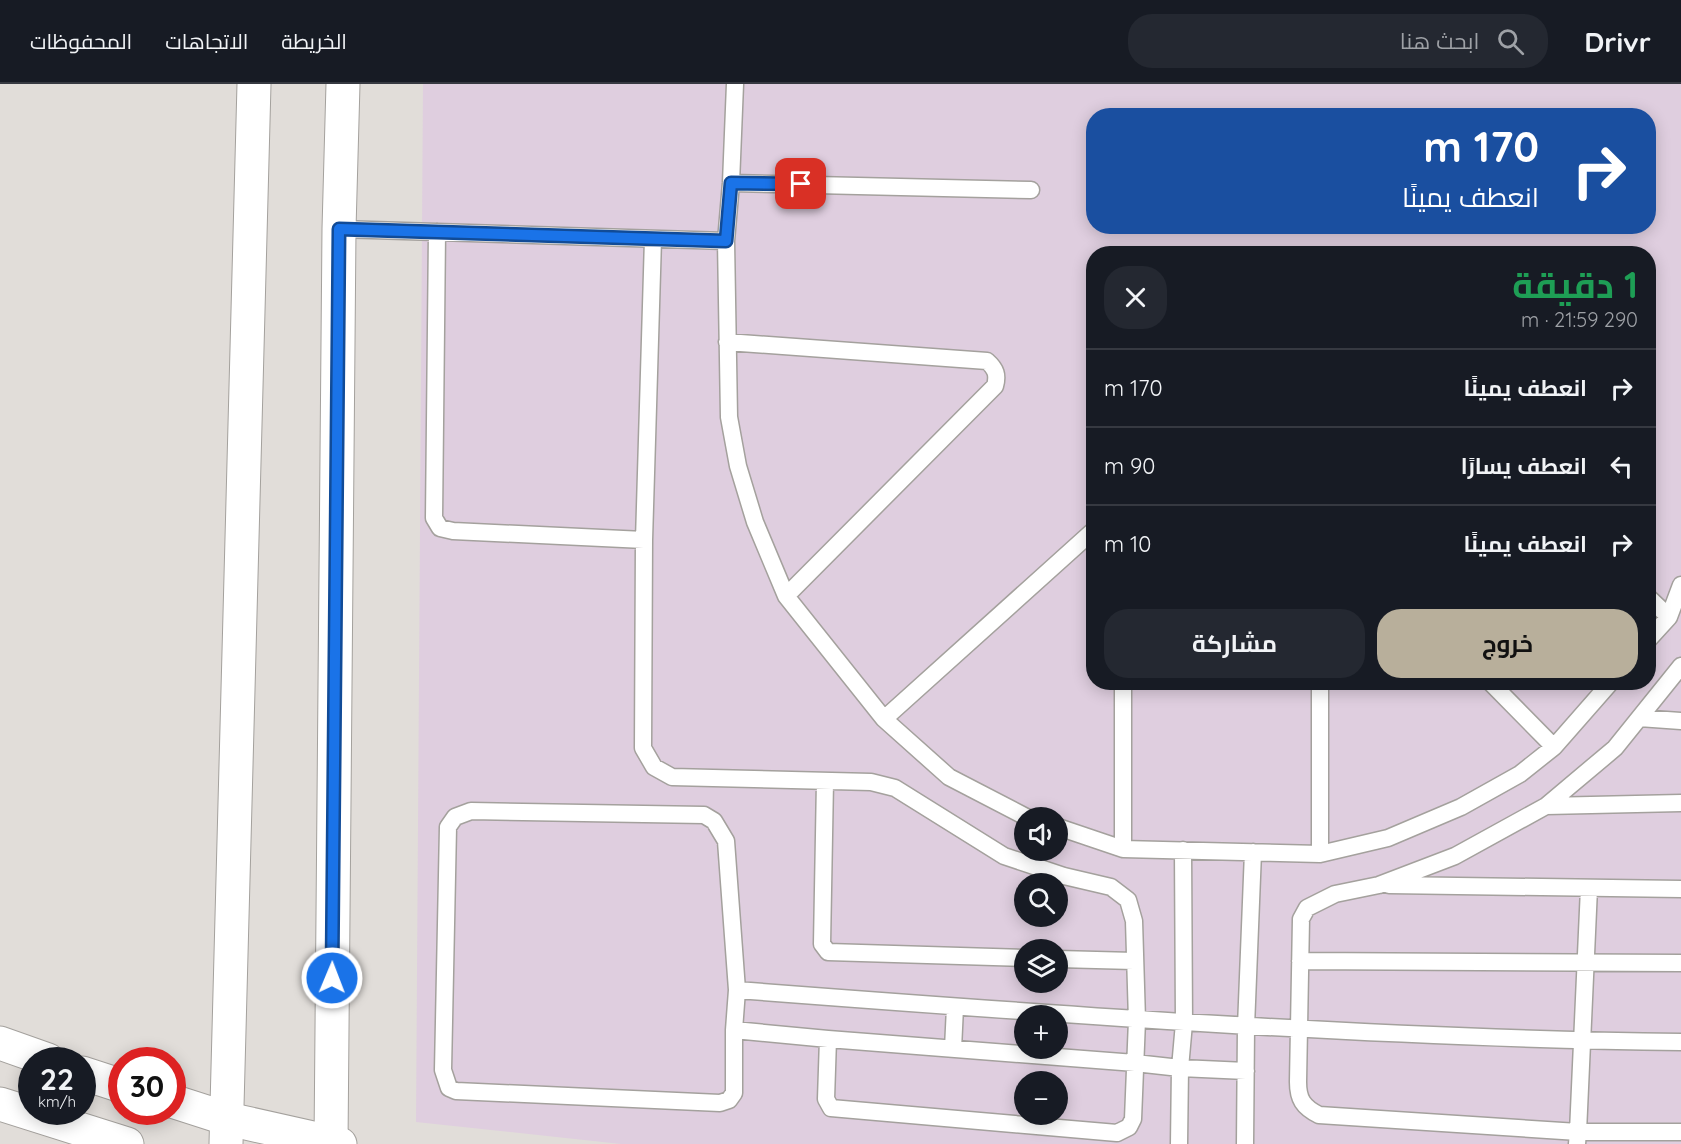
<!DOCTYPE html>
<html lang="ar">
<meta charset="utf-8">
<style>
body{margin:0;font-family:Quicksand,Cairo,sans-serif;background:#242831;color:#f1f3f6;direction:rtl;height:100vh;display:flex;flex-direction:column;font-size:22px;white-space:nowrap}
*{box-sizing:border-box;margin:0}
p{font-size:20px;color:#9ea1a6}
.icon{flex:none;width:33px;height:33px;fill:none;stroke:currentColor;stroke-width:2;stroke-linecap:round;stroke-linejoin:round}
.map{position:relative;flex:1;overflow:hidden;direction:ltr}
.details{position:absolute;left:1086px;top:162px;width:570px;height:444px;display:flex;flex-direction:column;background:#171b24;border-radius:24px;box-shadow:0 3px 15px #0003;direction:rtl}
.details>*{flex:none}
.top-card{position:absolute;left:1086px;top:24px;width:570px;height:126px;border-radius:24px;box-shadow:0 3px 15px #0003;direction:rtl;background:#1a4fa0;color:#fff;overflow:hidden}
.controls{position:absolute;left:1014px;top:723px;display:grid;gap:12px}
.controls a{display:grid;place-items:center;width:54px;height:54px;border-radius:50%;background:#171b24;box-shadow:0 3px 15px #0003;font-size:30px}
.speed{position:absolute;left:18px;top:963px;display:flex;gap:12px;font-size:30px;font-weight:700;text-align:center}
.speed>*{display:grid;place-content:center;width:78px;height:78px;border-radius:50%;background:#171b24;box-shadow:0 3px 15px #0003;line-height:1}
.speed small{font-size:15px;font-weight:400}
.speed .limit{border:9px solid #d22;background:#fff;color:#111}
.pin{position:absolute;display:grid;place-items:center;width:51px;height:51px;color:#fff;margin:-26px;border-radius:12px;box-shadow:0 3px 9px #0006}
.me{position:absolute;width:66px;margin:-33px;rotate:1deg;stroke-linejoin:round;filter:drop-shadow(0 0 4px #0008)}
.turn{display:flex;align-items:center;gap:21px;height:126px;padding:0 18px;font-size:27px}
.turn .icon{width:78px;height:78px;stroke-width:2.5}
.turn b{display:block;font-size:42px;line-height:51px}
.round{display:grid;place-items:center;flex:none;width:63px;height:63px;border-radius:24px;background:#242831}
.summary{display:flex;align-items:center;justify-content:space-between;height:102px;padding:0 18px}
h1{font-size:36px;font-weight:700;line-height:45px;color:#1e9e55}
.primary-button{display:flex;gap:12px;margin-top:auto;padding:12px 18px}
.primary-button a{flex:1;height:69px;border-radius:24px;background:#b8af9b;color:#111;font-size:24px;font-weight:700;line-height:69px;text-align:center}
.primary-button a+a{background:#242831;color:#f1f3f6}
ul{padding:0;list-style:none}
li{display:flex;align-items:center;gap:18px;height:78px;padding:0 18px;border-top:2px solid #363941}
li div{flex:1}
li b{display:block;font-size:22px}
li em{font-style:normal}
header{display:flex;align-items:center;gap:36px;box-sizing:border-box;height:84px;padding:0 30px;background:#171b24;border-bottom:2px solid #363941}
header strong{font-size:28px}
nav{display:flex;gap:33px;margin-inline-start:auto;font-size:21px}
.search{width:420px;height:54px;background:#242831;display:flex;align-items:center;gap:15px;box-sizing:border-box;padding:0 21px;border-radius:24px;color:#9ea1a6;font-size:22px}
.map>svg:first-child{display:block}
</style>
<header>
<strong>Drivr</strong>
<div class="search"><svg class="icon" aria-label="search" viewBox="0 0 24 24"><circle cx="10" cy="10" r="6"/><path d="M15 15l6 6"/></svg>ابحث هنا</div>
<nav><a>الخريطة</a><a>الاتجاهات</a><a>المحفوظات</a></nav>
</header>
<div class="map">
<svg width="1681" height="1060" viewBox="0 0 1681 1060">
<rect width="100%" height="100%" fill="#e1ddd9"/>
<path fill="#dfcedf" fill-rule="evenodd" d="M423,0H1681V1060H621L416,1038ZM1094,32H1648V142H1094ZM1094,170H1648V598H1094ZM1024,734H1058V766H1024ZM1024,800H1058V832H1024ZM1024,866H1058V898H1024ZM1024,932H1058V964H1024ZM1024,998H1058V1030H1024Z"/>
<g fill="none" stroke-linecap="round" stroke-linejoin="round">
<g stroke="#a4a19d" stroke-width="19">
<path id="lane" d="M731,99L1031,106
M339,145L726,157L731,99L735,0
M437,148L434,434L440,444L453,447L644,456
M653,155L644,456L643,664L654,683L672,693L871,698L895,704L1004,772L1064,792L1111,803L1128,816L1134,837L1137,936L1133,1035L1129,1043L1117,1049L831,1024L826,1015L828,955
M726,157L729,333L738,382L755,438L786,512L884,635L949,693L1028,734
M727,258L987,277C996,285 998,291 995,302L786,512
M1648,513L1669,533
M1648,556L1669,533L1681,501
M1490,598L1554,663
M1639,634L1681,637
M884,635L1094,446
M825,697L822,860L828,868L1024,874
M1546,722L1681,719
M1058,743L1123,765V598
M1123,765L1320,770V598
M1183,766L1184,939L1180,984L1246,987
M1320,770L1388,754L1461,723L1520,690L1554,663L1611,598
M1389,801L1681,805
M1589,804L1578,1048H1681
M1058,875L1134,877
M1300,877L1681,879
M734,946L737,906
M953,965L955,923
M1179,1060L1180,984L1135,979L828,955L734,946V1009L729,1016L720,1019L456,1007L449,1004L443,986L448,743L455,733L471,727L704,731L714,737L726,757L737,906C1051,930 1366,954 1681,958
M1245,1060L1246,943L1253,768
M1577,1060L1578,1048L1319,1031C1303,1023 1298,1015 1298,998L1301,835L1307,824L1335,810L1379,801L1455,772L1546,722L1615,664L1681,582"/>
</g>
<g stroke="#a4a19d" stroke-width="35">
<path id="street" d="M226,1060L254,0
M331,1060L339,145L343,0"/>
</g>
<g stroke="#a4a19d" stroke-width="35">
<path id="secondary" d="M0,959L48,976
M82,989L122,1002
M172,1017L228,1035L340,1060
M0,1020L127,1060"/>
</g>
<use href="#lane" stroke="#fff" stroke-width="16"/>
<use href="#street" stroke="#fff" stroke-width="33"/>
<use href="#secondary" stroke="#fff" stroke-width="33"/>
</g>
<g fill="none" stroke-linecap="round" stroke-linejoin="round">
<g stroke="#114b97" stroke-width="15">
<path id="route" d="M332,894L339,145L726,157L731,99L801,100"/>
</g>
<use href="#route" stroke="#1a73e8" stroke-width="10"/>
</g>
</svg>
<div class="controls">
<a><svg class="icon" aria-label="sound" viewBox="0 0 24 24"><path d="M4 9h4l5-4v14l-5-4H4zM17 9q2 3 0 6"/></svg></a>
<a><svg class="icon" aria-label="search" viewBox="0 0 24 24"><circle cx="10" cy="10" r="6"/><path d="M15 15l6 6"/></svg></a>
<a><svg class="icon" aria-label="layers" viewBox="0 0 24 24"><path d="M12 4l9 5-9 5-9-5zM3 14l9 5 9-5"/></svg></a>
<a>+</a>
<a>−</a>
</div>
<div class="speed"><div>22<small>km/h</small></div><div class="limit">30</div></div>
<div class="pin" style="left:801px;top:100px;background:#d93025"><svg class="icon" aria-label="arrive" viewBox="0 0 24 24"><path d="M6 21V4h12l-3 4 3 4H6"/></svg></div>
<svg class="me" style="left:332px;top:894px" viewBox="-20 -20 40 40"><circle r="17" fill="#1a73e8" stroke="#fff" stroke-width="3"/><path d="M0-11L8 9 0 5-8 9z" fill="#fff"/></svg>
<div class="top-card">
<div class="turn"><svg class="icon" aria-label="right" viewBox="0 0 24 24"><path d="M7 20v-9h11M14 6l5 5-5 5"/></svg><div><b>170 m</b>انعطف يمينًا</div></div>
</div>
<section class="details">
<div class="summary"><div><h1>1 دقيقة</h1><p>290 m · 21:59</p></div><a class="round"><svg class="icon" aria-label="close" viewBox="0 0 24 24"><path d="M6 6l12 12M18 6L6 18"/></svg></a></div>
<ul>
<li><svg class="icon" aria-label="right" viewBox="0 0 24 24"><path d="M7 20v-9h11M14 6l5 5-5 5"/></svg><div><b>انعطف يمينًا</b></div><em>170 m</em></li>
<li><svg class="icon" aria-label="left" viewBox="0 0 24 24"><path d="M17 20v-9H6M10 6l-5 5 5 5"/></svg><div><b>انعطف يسارًا</b></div><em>90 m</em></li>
<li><svg class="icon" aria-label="right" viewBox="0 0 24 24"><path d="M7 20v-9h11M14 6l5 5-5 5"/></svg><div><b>انعطف يمينًا</b></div><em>10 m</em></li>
</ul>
<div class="primary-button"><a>خروج</a><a>مشاركة</a></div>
</section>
</div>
